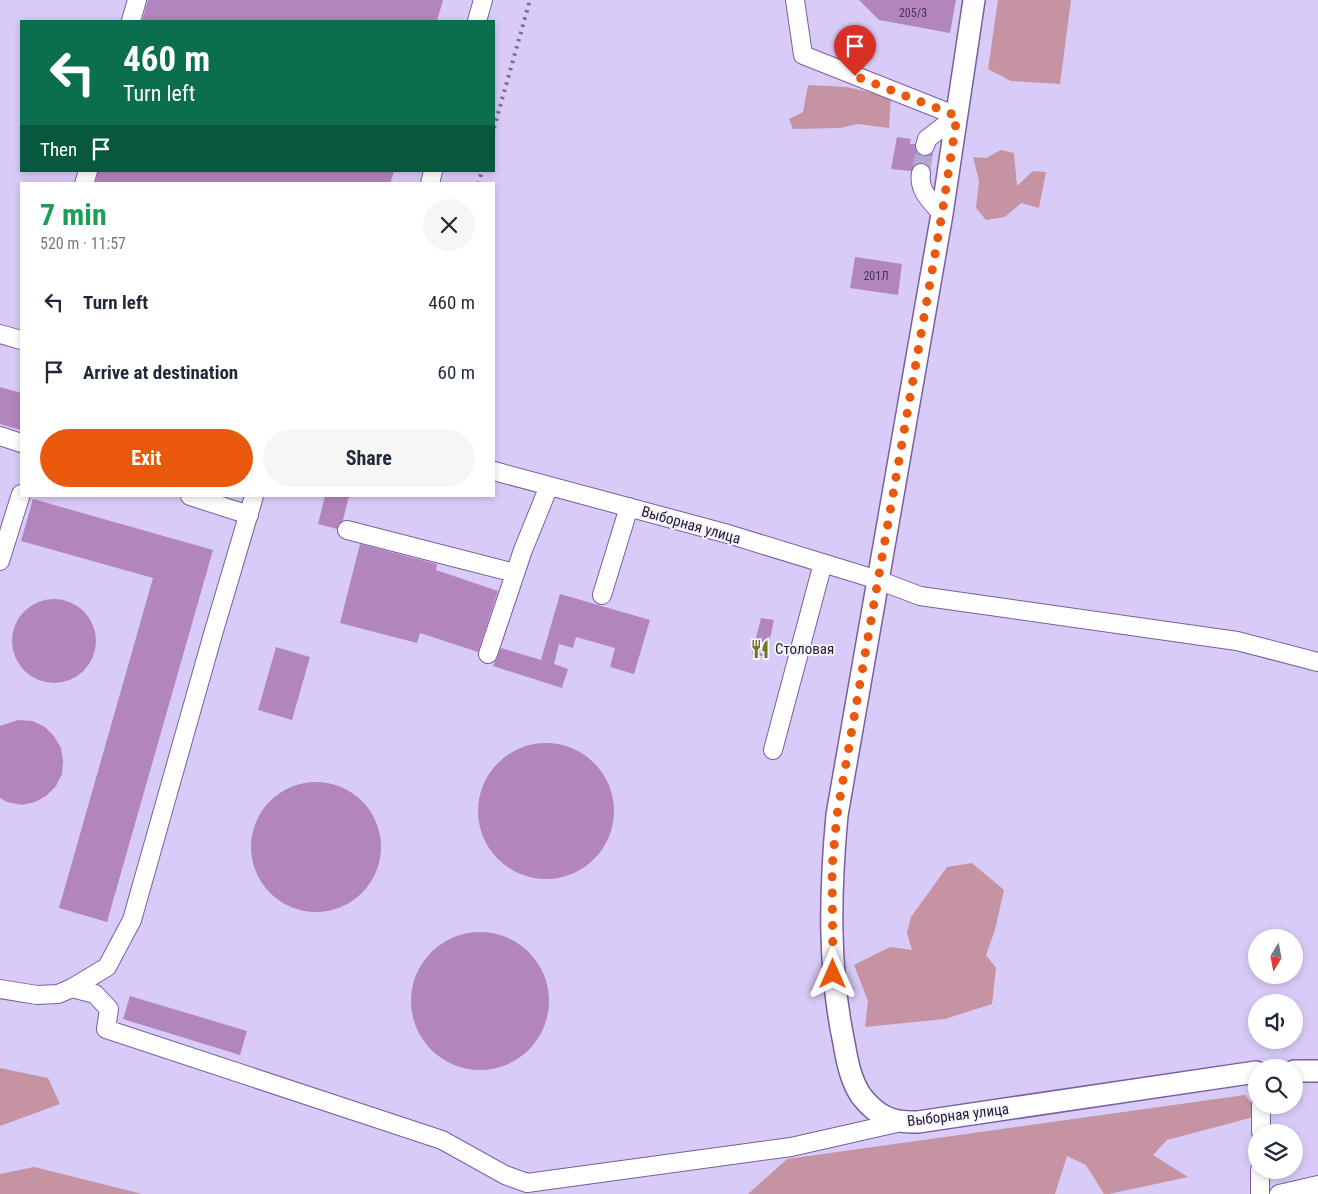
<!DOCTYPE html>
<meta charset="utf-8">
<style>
body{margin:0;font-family:"Roboto Condensed",sans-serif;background:#f6f6f7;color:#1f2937;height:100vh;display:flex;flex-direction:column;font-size:19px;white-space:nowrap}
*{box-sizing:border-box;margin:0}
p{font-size:16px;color:#747a83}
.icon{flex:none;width:28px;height:28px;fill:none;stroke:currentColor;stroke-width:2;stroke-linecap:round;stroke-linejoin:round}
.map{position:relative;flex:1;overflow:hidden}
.sheet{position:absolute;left:20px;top:182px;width:475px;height:315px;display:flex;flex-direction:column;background:#fff;border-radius:0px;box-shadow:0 2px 8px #0003}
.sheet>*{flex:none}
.banner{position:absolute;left:20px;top:20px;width:475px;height:152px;border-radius:0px;box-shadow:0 2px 8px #0003;background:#0b6e4f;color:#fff;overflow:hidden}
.needle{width:32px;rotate:190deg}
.buttons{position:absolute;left:1248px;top:929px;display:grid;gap:10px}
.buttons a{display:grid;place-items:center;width:55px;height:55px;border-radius:50%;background:#fff;box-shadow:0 2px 8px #0003;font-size:25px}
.pin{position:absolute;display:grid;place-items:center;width:42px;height:42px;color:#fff;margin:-51px -21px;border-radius:50% 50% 50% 0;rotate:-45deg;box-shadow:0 0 5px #0007}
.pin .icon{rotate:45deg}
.me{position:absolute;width:55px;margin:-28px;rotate:0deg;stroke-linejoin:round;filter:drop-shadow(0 0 4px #0008)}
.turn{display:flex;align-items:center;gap:18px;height:105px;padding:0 20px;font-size:22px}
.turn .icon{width:65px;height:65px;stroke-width:2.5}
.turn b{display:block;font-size:35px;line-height:42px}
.then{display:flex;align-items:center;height:48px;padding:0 20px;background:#0003;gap:10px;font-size:19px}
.round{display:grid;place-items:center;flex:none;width:52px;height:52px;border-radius:26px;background:#f6f6f7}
.summary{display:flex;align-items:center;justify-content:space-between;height:85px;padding:0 20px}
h1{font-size:30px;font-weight:700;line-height:38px;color:#1e9e55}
.action{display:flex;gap:10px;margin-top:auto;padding:10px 20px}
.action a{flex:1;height:58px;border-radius:30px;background:#ea580c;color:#fff;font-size:20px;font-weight:700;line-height:58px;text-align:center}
.action a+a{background:#f6f6f7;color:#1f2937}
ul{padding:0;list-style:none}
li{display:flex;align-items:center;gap:15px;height:70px;padding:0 20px}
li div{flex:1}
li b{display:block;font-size:19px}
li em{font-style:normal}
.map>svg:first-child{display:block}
</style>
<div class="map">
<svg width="1318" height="1194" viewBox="0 0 1318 1194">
<rect width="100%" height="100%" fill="#d9cbf8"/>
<path fill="#c593a2" d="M998,0H1071L1060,84L1011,81L988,69Z
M808,85L847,87L891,97L889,128L858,124L840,128L793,129L789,119L803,112Z
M1001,150L1014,153L1017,186L1033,171L1046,172L1039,208L1021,203L1005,217L986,220L976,208L979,181L973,157L986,158Z
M972,863L1004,890L995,930L986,955L996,968L992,1004L945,1019L865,1027L868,1001L854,965L890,947L912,950L907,933L911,917L947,867Z
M0,1068L48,1078L60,1104L0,1126Z
M1245,1095L1257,1110L1250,1118L1167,1140L1153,1155L1188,1177L1109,1194H1104L1086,1165L1067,1156L1055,1194H748L787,1159Z
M34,1167L142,1194H0V1174Z"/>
<path fill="#b385bf" d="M148,0H443L437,21H142Z
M859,0H956L950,33L879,20Z
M897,137L911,139L910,144H915L917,153L922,156H928L933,152L930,168L921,162L916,164L911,171L891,169Z
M98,171H394L390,184H95Z
M855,257L902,264L898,295L850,288Z
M0,387L21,393V430L0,424Z
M325,496H349L343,520L337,529L318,524Z
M33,499L213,550L107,922L59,908L153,578L21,541Z
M360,544L437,564L436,570L498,591L478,652L420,633L417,643L340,623Z
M560,594L650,620L634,674L610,667L615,648L576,637L573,648L559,644L554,664L568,669L562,688L493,666L501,648L541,660Z
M12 641a42 42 0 1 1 84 0a42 42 0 1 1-84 0Z
M761,618L774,620L766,657L752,654Z
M276,647L310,657L292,720L258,710Z
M18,720L33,721L45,727L54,736L61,748L63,761L62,774L56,786L46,796L35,802L22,805L7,802L0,798V726Z
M478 811a68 68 0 1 1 136 0a68 68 0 1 1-136 0Z
M251 847a65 65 0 1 1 130 0a65 65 0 1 1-130 0Z
M411 1001a69 69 0 1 1 138 0a69 69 0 1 1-138 0Z
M130,996L247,1031L240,1055L123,1019Z"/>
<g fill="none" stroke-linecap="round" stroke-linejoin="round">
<path stroke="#b5a8d1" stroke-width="18" stroke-dasharray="18 9" stroke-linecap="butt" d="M921,173L925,146"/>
<g stroke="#775fa2" stroke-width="20">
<path id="minor" d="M795,0L803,55L957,116
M131,21L137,0
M477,21L483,0
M925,146L927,139L957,116
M921,173C918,191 931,201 942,214
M84,184L88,171
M430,184L433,171
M0,334L21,340
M0,436L21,443
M494,471L728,534L878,580L920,596L1237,641L1318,662
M190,496L249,515
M347,530L515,573
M0,561L21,494
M602,595L629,507
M488,654L523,550L549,486
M773,750L823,563
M72,988L95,994L109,1009L106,1029L442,1140L505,1175L527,1183L791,1147L897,1123
M0,989L37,995L58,994L72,988L107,967L132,920L213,634L254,496
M1261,1132V1105
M1260,1194V1170
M1279,1194L1318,1185"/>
</g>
<g stroke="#775fa2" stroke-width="24">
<path id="major" d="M974,0L942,214L837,815C830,891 828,968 844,1043C847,1061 851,1082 862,1097C878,1117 893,1123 918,1122L1256,1072
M1294,1071H1318"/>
</g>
<use href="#minor" stroke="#fff" stroke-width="18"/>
<use href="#major" stroke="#fff" stroke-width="21"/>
<path stroke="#786c90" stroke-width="4" stroke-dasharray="2.5 5" stroke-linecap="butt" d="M494,128L530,0
M478,184L482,171"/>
</g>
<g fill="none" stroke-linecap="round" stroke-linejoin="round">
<path stroke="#ea580c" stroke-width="9" stroke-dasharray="0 16.2" d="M833,974L832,868L837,815L942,214L957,116L855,76"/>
</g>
<defs>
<g id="restaurant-bare" transform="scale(1.5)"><path d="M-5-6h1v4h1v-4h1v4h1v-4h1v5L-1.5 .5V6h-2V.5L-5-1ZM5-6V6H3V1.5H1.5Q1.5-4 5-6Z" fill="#6b7b29" stroke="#f5f3fb" stroke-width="2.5" paint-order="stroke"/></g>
</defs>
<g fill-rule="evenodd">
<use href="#restaurant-bare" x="760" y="649"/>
</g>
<g text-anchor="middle" stroke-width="4" stroke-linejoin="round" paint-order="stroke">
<g font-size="12" fill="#483558">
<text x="913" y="17">205/3</text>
<text x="876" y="280">201Л</text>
</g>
<g font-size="15" fill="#241a36" stroke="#f5f3fb">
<text transform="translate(691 525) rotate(16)" y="5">Выборная улица</text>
<text transform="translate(958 1115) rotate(-7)" y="5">Выборная улица</text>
</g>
<g font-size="15" fill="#241a36" stroke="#f5f3fb" text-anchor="start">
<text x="775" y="654">Столовая</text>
</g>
</g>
</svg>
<div class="buttons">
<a><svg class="needle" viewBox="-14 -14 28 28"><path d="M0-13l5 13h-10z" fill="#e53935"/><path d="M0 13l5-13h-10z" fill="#747a83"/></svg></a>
<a><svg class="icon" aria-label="sound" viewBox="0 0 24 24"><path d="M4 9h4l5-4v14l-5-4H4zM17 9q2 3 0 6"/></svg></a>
<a><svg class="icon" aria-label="search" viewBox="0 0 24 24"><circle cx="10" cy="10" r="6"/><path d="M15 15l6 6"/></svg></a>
<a><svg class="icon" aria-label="layers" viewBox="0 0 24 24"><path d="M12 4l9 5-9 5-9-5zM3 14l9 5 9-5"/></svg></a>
</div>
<div class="pin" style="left:855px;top:76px;background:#d93025"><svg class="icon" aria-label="arrive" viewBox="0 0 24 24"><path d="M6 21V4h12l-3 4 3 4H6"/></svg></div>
<svg class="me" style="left:833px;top:974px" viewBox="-20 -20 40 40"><path d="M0-17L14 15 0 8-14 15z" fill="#ea580c" stroke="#fff" stroke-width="4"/></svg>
<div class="banner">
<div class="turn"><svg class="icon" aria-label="left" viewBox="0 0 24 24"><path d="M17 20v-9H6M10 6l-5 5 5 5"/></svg><div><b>460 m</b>Turn left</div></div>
<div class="then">Then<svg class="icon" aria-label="arrive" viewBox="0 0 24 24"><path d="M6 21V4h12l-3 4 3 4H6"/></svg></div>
</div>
<section class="sheet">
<div class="summary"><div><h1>7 min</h1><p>520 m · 11:57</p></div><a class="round"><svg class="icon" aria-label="close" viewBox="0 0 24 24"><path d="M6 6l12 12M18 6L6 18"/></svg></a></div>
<ul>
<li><svg class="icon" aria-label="left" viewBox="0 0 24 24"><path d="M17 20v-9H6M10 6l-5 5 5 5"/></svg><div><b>Turn left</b></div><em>460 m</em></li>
<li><svg class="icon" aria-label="arrive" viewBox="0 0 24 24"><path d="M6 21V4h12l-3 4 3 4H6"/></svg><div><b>Arrive at destination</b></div><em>60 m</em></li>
</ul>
<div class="action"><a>Exit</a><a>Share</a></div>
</section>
</div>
